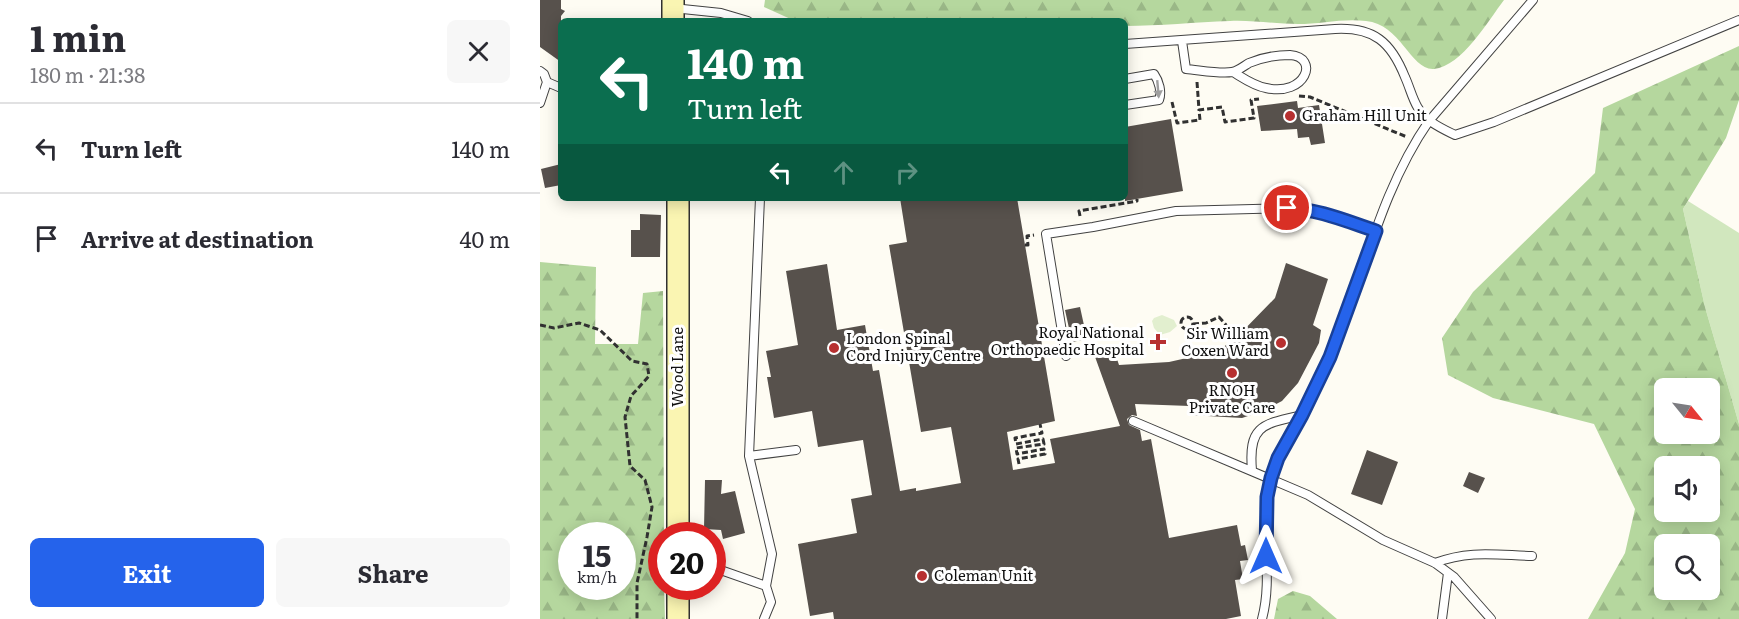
<!DOCTYPE html>
<meta charset="utf-8">
<style>
body{margin:0;font-family:Literata,serif;background:#f7f7f7;color:#2b2b33;height:100vh;display:flex;flex-direction:column;font-size:22px;white-space:nowrap}
*{box-sizing:border-box;margin:0}
p{font-size:20px;color:#7c7c81}
.icon{flex:none;width:33px;height:33px;fill:none;stroke:currentColor;stroke-width:2;stroke-linecap:round;stroke-linejoin:round}
.map{position:relative;flex:1;overflow:hidden}
.drawer{display:flex;flex-direction:column;background:#fff;width:540px}
.drawer>*{flex:none}
.hud{position:absolute;left:18px;top:18px;width:570px;height:183px;border-radius:9px;box-shadow:0 3px 15px #0003;background:#0b6e4f;color:#fff;overflow:hidden}
.needle{width:39px;rotate:120deg}
.controls{position:absolute;left:1114px;top:378px;display:grid;gap:12px}
.controls a{display:grid;place-items:center;width:66px;height:66px;border-radius:9px;background:#fff;box-shadow:0 3px 15px #0003;font-size:30px}
.speed{position:absolute;left:18px;top:522px;display:flex;gap:12px;font-size:30px;font-weight:700;text-align:center}
.speed>*{display:grid;place-content:center;width:78px;height:78px;border-radius:50%;background:#fff;box-shadow:0 3px 15px #0003;line-height:1}
.speed small{font-size:15px;font-weight:400}
.speed .limit{border:9px solid #d22;background:#fff;color:#111}
.pin{position:absolute;display:grid;place-items:center;width:51px;height:51px;color:#fff;margin:-26px;border:3px solid #fff;border-radius:50%;box-shadow:0 2px 6px #0007}
.me{position:absolute;width:66px;margin:-33px;rotate:0deg;stroke-linejoin:round;filter:drop-shadow(0 0 4px #0008)}
.turn{display:flex;align-items:center;gap:21px;height:126px;padding:0 30px;font-size:27px}
.turn .icon{width:78px;height:78px;stroke-width:2.5}
.turn b{display:block;font-size:42px;line-height:51px}
.lanes{display:flex;align-items:center;height:57px;padding:0 30px;background:#0003;justify-content:center;gap:30px;direction:ltr}
.lanes .off{opacity:.35}
.round{display:grid;place-items:center;flex:none;width:63px;height:63px;border-radius:9px;background:#f7f7f7}
.summary{display:flex;align-items:center;justify-content:space-between;height:102px;padding:0 30px}
h1{font-size:36px;font-weight:700;line-height:45px}
.button{display:flex;gap:12px;margin-top:auto;padding:12px 30px}
.button a{flex:1;height:69px;border-radius:9px;background:#2563eb;color:#fff;font-size:24px;font-weight:700;line-height:69px;text-align:center}
.button a+a{background:#f7f7f7;color:#2b2b33}
ul{padding:0;list-style:none}
li{display:flex;align-items:center;gap:18px;height:90px;padding:0 30px;border-top:2px solid #e1e1e2}
li div{flex:1}
li b{display:block;font-size:22px}
li em{font-style:normal}
main{display:flex;flex:1;min-height:0}
.map>svg:first-child{display:block}
</style>
<main>
<section class="drawer">
<div class="summary"><div><h1>1 min</h1><p>180 m · 21:38</p></div><a class="round"><svg class="icon" aria-label="close" viewBox="0 0 24 24"><path d="M6 6l12 12M18 6L6 18"/></svg></a></div>
<ul>
<li><svg class="icon" aria-label="left" viewBox="0 0 24 24"><path d="M17 20v-9H6M10 6l-5 5 5 5"/></svg><div><b>Turn left</b></div><em>140 m</em></li>
<li><svg class="icon" aria-label="arrive" viewBox="0 0 24 24"><path d="M6 21V4h12l-3 4 3 4H6"/></svg><div><b>Arrive at destination</b></div><em>40 m</em></li>
</ul>
<div class="button"><a>Exit</a><a>Share</a></div>
</section>
<div class="map">
<svg width="1199" height="619" viewBox="0 0 1199 619">
<defs>
<pattern id="forest-firs" width="22" height="20" patternUnits="userSpaceOnUse" patternTransform="scale(1.5)"><rect width="22" height="20" fill="#b5d79e"/><path d="M5 1l3.5 6h-7zM16 11l3.5 6h-7z" fill="#9ab787"/></pattern>
</defs>
<rect width="100%" height="100%" fill="#fefcf3"/>
<path fill="#d1e7be" d="M1148,201L1199,233V424L1165,307L1143,209Z"/>
<path fill="url(#forest-firs)" fill-rule="evenodd" d="M225,0H964C948,21 922,66 894,69C871,71 861,24 826,21C804,18 780,24 758,24C735,24 712,20 690,21C655,22 620,26 585,26V21H376L374,19L255,21L224,7Z
M1199,46V100L1186,138L1143,209L1165,307L1199,424V619H1048L1085,553L1095,509L1054,424L953,398L908,375L902,338L933,292L1055,173L1063,108ZM1125,388H1170V434H1125ZM1125,466H1170V512H1125ZM1125,544H1170V590H1125Z
M0,262L56,267L55,344H98L103,293L123,291L124,535L122,536V586L124,587L125,619H0ZM32,536H82V586H32Z
M753,591L770,596L797,619H734L738,599Z"/>
<path fill="#e2efcf" d="M622,315L634,320L637,326L630,332L620,335L614,328L612,321L614,318Z"/>
<path fill="#57514c" d="M0,0H21V9L25,11L21,16V62L0,47Z
M757,101L758,108L779,105L785,143L771,145L769,137L758,138L757,129L721,131L717,106Z
M631,119L643,191L585,201V127Z
M21,164V185L5,188L1,169Z
M360,198H477L515,421L467,432L473,470L515,463L510,439L580,426L554,354L573,347L579,365L629,362L678,351L697,337L735,298L746,263L788,279L773,325L781,330L779,343L758,383L742,401L723,411L702,418L650,415V406L595,404L597,416L592,415L587,419L589,425L600,430L602,441L611,439L629,538L697,525L701,546L705,545L708,560L700,561L703,579L695,580L701,616L686,619H294L293,612L270,616L258,544L317,533L311,499L332,495L323,440L278,447L272,411L234,418L227,377H231L226,351L258,345L246,271L287,264L297,330L325,325L333,371L339,370L360,491L376,488V491L421,483L411,427L381,432L349,245L367,242Z
M100,214L121,215L120,257H91V230H100Z
M540,307L547,339L532,342L525,310Z
M827,450L858,462L842,505L811,494Z
M929,472L945,478L938,493L923,486Z
M165,480H182L181,494L195,491L205,533L183,539L181,530L164,529Z"/>
<g fill="none" stroke-linecap="round" stroke-linejoin="round">
<g stroke="#424242" stroke-width="10">
<path id="lane" d="M133,8L181,13L208,21
M642,41L646,69C659,70 680,74 692,72C698,71 704,66 709,63C721,58 737,55 750,55C780,57 766,97 726,88C714,86 703,78 693,72
M585,44L795,29C834,27 851,42 865,77C870,88 872,98 878,108C887,122 901,128 915,135L954,122L1199,20
M0,71L4,74L7,82L0,103
M585,79L614,74C619,81 622,92 619,100L585,105
M7,82L21,88
M220,198L209,456L232,554L226,586L231,602L224,619
M526,356L506,234L553,227L636,211L747,208C778,209 806,222 835,231
M593,421L768,495L843,540L895,563L914,577L951,619
M209,456L256,450
M712,470C708,425 723,424 762,415
M895,563C929,550 956,555 992,556
M172,567L226,586
M722,619C733,579 721,537 727,496C731,467 747,443 761,417C771,399 781,379 789,360C823,280 839,193 889,121L993,0
M902,619L908,573"/>
</g>
<g stroke="#313131" stroke-width="24">
<path id="secondary" d="M133,0V21
M138,198V536
M138,619V586"/>
</g>
<path stroke="#313131" stroke-width="3" stroke-dasharray="6 3" stroke-linecap="butt" d="M657,82L659,110
M759,96L770,97L867,137
M632,102L637,123L660,120L659,110L682,107L685,122L714,118L711,100L719,99
M540,216L539,211L597,201V199
M485,245H488L487,236L494,235
M641 323a6 6 0 1 1 12 0a6 6 0 1 1-12 0Z
M653,324L666,323L679,317L697,337
M0,325L14,328L39,323L60,330L92,361L107,364L109,376L91,396L85,417L90,466L105,480L112,507L107,537L97,583V619
M479,464L478,459L505,454L504,449L477,454L476,448L504,444L503,439L476,444L475,438L502,433L500,424"/>
<use href="#lane" stroke="#fff" stroke-width="8"/>
<use href="#secondary" stroke="#faf5b2" stroke-width="21"/>
</g>
<defs><path id="oneway-solid" d="M-6-.8H1V-3.2L6.5 0L1 3.2V.8H-6Z" transform="scale(1.5)"/></defs>
<use fill="#9f9f9f" href="#oneway-solid" transform="translate(618 89) rotate(85)"/>
<g fill="none" stroke-linecap="round" stroke-linejoin="round">
<g stroke="#184099" stroke-width="15">
<path id="route" d="M726,556L727,497L731,478L738,458L762,415L790,357L836,231C806,221 778,209 747,208"/>
</g>
<use href="#route" stroke="#2563eb" stroke-width="10"/>
</g>
<g fill="#b73030" stroke="#fff" stroke-width="2">
<circle cx="750" cy="116" r="6"/>
<path d="M615 333h6v6h6v6h-6v6h-6v-6h-6v-6h6z"/>
<circle cx="741" cy="343" r="6"/>
<circle cx="294" cy="348" r="6"/>
<circle cx="692" cy="373" r="6"/>
<circle cx="382" cy="576" r="6"/>
</g>
<g text-anchor="middle" stroke-width="6" stroke-linejoin="round" paint-order="stroke">
<g font-size="15" fill="#0f0f0f" stroke="#fff" text-anchor="start">
<text x="762" y="121">Graham Hill Unit</text>
<text x="604" y="338" text-anchor="end">Royal National<tspan x="604" dy="17">Orthopaedic Hospital</tspan></text>
<text x="729" y="339" text-anchor="end">Sir William<tspan x="729" dy="17">Coxen Ward</tspan></text>
<text x="306" y="344">London Spinal<tspan x="306" dy="17">Cord Injury Centre</tspan></text>
<text x="692" y="396" text-anchor="middle">RNOH<tspan x="692" dy="17">Private Care</tspan></text>
<text x="394" y="581">Coleman Unit</text>
</g>
<g font-size="15" fill="#0f0f0f" stroke="#fff">
<text transform="translate(138 367) rotate(-90)" y="5">Wood Lane</text>
</g>
</g>
</svg>
<div class="controls">
<a><svg class="needle" viewBox="-14 -14 28 28"><path d="M0-13l5 13h-10z" fill="#e53935"/><path d="M0 13l5-13h-10z" fill="#7c7c81"/></svg></a>
<a><svg class="icon" aria-label="sound" viewBox="0 0 24 24"><path d="M4 9h4l5-4v14l-5-4H4zM17 9q2 3 0 6"/></svg></a>
<a><svg class="icon" aria-label="search" viewBox="0 0 24 24"><circle cx="10" cy="10" r="6"/><path d="M15 15l6 6"/></svg></a>
</div>
<div class="speed"><div>15<small>km/h</small></div><div class="limit">20</div></div>
<div class="pin" style="left:747px;top:208px;background:#d93025"><svg class="icon" aria-label="arrive" viewBox="0 0 24 24"><path d="M6 21V4h12l-3 4 3 4H6"/></svg></div>
<svg class="me" style="left:726px;top:556px" viewBox="-20 -20 40 40"><path d="M0-17L14 15 0 8-14 15z" fill="#2563eb" stroke="#fff" stroke-width="4"/></svg>
<div class="hud">
<div class="turn"><svg class="icon" aria-label="left" viewBox="0 0 24 24"><path d="M17 20v-9H6M10 6l-5 5 5 5"/></svg><div><b>140 m</b>Turn left</div></div>
<div class="lanes"><svg class="icon" aria-label="left" viewBox="0 0 24 24"><path d="M17 20v-9H6M10 6l-5 5 5 5"/></svg><svg class="icon off" aria-label="ahead" viewBox="0 0 24 24"><path d="M12 20V5M6 11l6-6 6 6"/></svg><svg class="icon off" aria-label="right" viewBox="0 0 24 24"><path d="M7 20v-9h11M14 6l5 5-5 5"/></svg></div>
</div>
</div>
</main>
